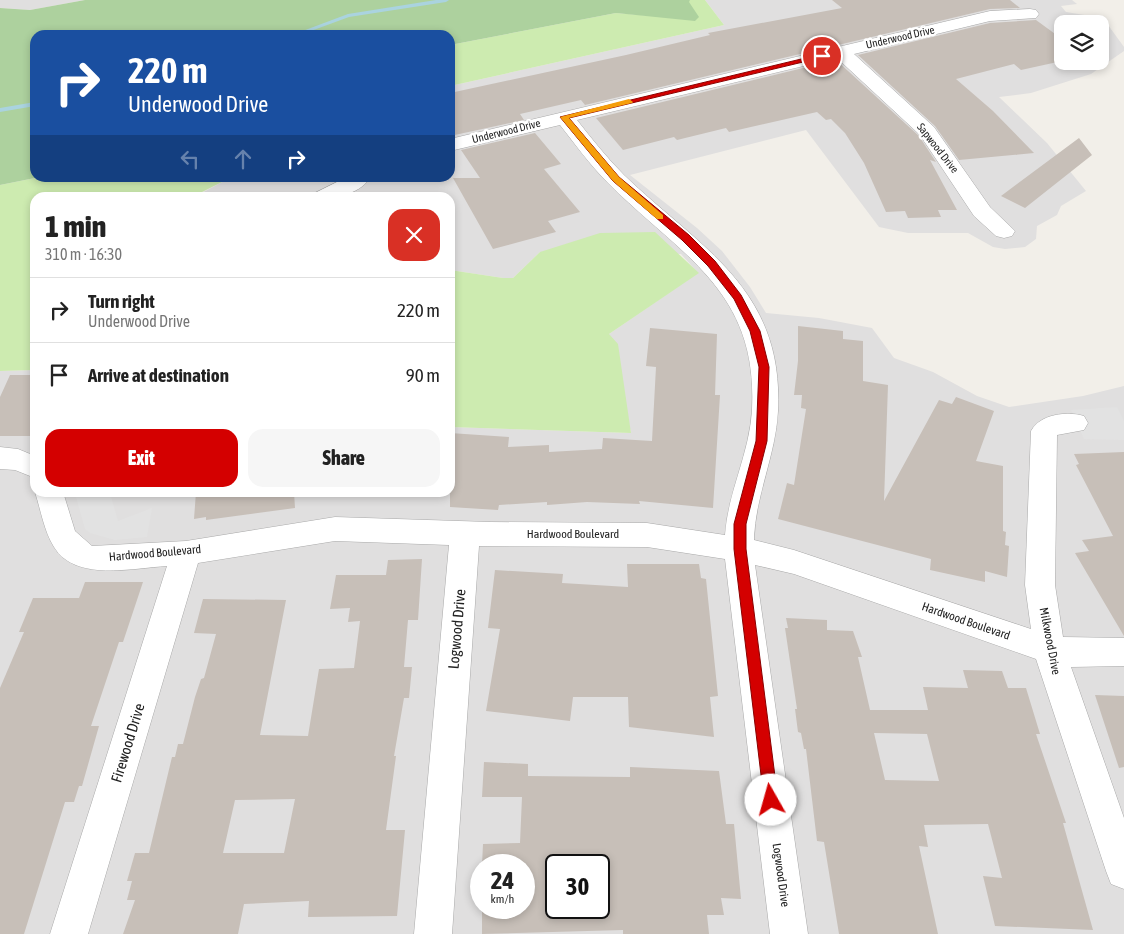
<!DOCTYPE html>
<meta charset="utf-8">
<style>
body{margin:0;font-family:"Asap Condensed",sans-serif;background:#f6f6f6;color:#222;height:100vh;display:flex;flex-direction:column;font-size:19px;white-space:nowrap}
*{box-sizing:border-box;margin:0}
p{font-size:16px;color:#767676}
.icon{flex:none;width:28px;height:28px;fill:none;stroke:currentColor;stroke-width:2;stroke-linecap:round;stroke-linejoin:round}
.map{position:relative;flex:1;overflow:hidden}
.details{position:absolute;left:30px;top:192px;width:425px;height:305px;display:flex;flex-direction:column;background:#fff;border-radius:15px;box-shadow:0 2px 8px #0003}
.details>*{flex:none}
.hud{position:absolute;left:30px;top:30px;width:425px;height:152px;border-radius:15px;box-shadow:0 2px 8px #0003;background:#1a4fa0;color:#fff;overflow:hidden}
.fabs{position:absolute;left:1054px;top:15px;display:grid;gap:10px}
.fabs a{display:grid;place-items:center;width:55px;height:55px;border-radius:10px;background:#fff;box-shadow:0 2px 8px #0003;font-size:25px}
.speed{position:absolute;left:470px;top:854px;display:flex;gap:10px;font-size:25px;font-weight:700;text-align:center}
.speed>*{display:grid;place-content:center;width:65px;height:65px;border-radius:50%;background:#fff;box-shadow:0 2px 8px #0003;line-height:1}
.speed small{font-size:12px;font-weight:400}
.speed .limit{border:2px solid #111;border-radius:8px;background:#fff;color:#111}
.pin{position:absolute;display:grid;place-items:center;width:42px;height:42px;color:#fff;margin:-21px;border:2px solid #fff;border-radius:50%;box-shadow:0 1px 5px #0007}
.me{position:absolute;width:55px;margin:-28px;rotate:353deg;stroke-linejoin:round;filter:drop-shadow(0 0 4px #0008)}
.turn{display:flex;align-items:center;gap:18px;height:105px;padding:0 15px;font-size:22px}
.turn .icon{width:65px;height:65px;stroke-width:2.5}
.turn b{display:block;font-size:35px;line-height:42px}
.lanes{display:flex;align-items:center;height:48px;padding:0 15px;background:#0003;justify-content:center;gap:25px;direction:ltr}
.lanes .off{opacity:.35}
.round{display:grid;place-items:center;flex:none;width:52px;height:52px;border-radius:15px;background:#f6f6f6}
.overview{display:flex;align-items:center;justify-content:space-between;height:85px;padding:0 15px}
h1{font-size:30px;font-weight:800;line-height:38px}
.button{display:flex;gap:10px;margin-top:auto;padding:10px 15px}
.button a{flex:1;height:58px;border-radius:15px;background:#d40000;color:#fff;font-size:20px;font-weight:800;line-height:58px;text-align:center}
.button a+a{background:#f6f6f6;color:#222}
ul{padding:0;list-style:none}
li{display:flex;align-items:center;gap:15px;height:65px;padding:0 15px;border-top:1px solid #e0e0e0}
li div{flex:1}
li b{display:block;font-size:19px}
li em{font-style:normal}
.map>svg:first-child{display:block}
</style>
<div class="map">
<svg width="1124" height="934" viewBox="0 0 1124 934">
<rect width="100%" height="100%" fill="#f2efe9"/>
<path fill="#e0dfdf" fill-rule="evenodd" d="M0,0H85L30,10L0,8Z
M705,0H1072L1077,4L1061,6L1066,12L1103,18L1124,47V51L1091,74L1031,93L999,97L1047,143L1086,191L1061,206L1057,215L1037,226L1036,239L1025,247L1005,249L993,247L968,233H908L879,227L806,130L630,175L697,228L722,251L750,287L766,313L819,318L872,328L894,358L933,372L977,396L1009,407L1083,396L1124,386V934H0V371L35,370V492H450V427L631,433L609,334L698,273L681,254L540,252L513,278H503L450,270V198L197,197L198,195L230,178H450V86L724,25ZM1062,24H1100V61H1062ZM481,865H524V908H481ZM556,865H599V908H556Z"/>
<path fill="#cdebb0" d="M690,0H705L724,25L450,86V45L616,13L653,16Z
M35,178H230L198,194L197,197L35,198V370L0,371V185Z
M655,232L699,273L609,334L618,344L631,433L450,427V270L503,278H513L540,252L600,233Z"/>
<path fill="#add19e" d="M85,0H690L689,2L699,17L695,21L616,13L450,45V35H35V178L0,185V8L30,10Z"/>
<path fill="#e2e2e2" d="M1117,407L1124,421V440L1084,439L1071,410Z
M90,493H110L118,521L152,508L147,537L115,540L90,533L85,529L76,497Z"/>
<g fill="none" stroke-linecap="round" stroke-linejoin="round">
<path fill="#aad3df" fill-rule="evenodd" d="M436,0H449L446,2L349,17L300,35H292L348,14Z
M35,102V106L0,112V108Z"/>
</g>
<path fill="#c7bfb8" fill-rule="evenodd" d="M832,0H1010L1020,8L990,9L585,105L581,100L520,114L524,120L450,136V93L626,55L710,35L708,33L842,8Z
M1036,20L1062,39V61L1021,70L1014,64L956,79L993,111L1034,153L959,160L935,126L858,55L990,23Z
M836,60L919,136L936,162L930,160L957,210H938L941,217L908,218L905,211L886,212L864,163L845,133L831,119L826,120L817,112L729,132L726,128L677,140L674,137L623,150L596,118Z
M535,133L561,164L544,169L580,212L548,221L556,232L493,249L453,178H480L461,150Z
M1079,138L1092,155L1025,208L1001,196Z
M798,326L843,331V339L863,341V381L888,385L884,501L939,400L952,404L956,397L994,411L976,461L1003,466V531L1006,532L1005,545L1009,546L1007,577L985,571V582L930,570L931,559L778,519L787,483L794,485L806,409L801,408L802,395H794L798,361Z
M650,328L717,334L715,395H720L713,508L639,501L640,504L587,502L547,505V502L499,505L498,510L450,507V433L509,437L508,447L549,445V452L602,449L603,438L652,441L656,367L646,366Z
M10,375H35V436H0V397Z
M1124,452V636L1075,553L1089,551L1082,540L1113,536L1076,465L1079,464L1074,454Z
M196,492H294L295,508L206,520V517L194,519Z
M422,559L418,620H408L404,667H412L409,698H404L394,756H396L386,830H405L397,916L308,917L309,901L244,904L238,934H123L135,900H127L132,881H127L135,853H149L172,757H175L178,744H183L195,697L201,679L204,678L216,634L194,633L203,599L286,600L260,735L308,736L319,669L354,668L360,621L348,622L350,608L330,609L336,575H386L388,560ZM295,799L284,853H223L235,800Z
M627,564H699L701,578L706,579L718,696L710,697L714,737L629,727L628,697H573L570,721L486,711L500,629L488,628L495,570L563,574L562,583L628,587Z
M85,582H143L123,642H119L91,726H99L82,786H79L74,802H65L24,934H0V688L24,632H19L33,598H79Z
M786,618L827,620V630L853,631L862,657H858L870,710H928L923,687L968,688L963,670L1002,671L1008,688H1026L1040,734H1036L1066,823H1063L1093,930L995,926L983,876L1002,878L988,824L924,825L928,847L919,846L938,934H839L824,842L817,841L806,749H804L801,733L798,732L795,709H797L785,628H788ZM874,733L927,734L939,781L885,780Z
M1095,695L1124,696V767L1119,768Z
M484,762L528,764V776L630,777V767L719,771L726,824H734L741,899L721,898L724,915H707L709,934H623V930L482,934V908H524V865H482L483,844L520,843L522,797H482ZM556,865H599V908H556Z"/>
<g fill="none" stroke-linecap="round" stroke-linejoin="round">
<g stroke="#a9a9a9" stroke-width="1">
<path id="minor" d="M1030,9L1036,10L1039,14L1036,18L990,21L854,54L934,127L990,207L1015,231L1012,236L1004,238L996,236L974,216L920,135L837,58L577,120C592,139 607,158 624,175C700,248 784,288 778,411C776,455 755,496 754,540L794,550L1031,629L1025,585L1031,431C1040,414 1067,411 1084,416L1088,423L1084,430L1057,435L1055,585L1063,637L1124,638V666L1071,667L1124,818V889L1111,884L1106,871L1036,659L794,574L755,565L808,934H770L725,559L647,547L479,546L452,934H414L449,545L335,541L198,563L88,934H50L167,566C133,568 75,582 54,547C44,531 41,511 35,492H63L75,531L92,546L186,541L335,517L490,522L647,523L725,535C728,491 750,453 752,409C758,290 681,256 608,183C590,165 575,144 560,125L450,151V139L990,11Z
M345,178H370C358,196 333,198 313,198L315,193Z
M0,447L18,449L35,456V478L15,470L0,469Z"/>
</g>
<use href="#minor" fill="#fff" fill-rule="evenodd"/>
</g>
<path fill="#d40000" stroke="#8a0000" d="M822,54H824V57L569,118L619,177L689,235L715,261L741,295L760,331L769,367L767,441L746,524V549L778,800L776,806L771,808L766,806L764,800L734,549V524L756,441L759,367L750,331L734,299L708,266L682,240L613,181L560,117Z"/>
<path fill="#f59e0b" d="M629,99L633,102L632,103L569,118L619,177L663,215V219H657L613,181L560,117Z"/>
<g text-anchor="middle" stroke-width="5" stroke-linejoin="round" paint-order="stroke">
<g font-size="11" fill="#222" stroke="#fff">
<text transform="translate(900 37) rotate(-13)" y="4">Underwood Drive</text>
<text transform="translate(506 131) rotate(-14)" y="4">Underwood Drive</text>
<text transform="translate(938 148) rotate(52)" y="4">Sapwood Drive</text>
</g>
<g font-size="12" fill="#222" stroke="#fff">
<text x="573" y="538">Hardwood Boulevard</text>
<text transform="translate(155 553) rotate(-5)" y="4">Hardwood Boulevard</text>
<text transform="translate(966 621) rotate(19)" y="4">Hardwood Boulevard</text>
<text transform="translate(1050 641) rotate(79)" y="4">Milkwood Drive</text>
<text transform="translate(781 875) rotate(82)" y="4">Logwood Drive</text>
</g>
<g font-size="15" fill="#222" stroke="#fff">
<text transform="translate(457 629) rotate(-85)" y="5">Logwood Drive</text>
<text transform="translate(128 743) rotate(-73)" y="5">Firewood Drive</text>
</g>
</g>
</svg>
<div class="fabs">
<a><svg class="icon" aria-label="layers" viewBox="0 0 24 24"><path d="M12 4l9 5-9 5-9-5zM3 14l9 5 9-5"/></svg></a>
</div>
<div class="speed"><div>24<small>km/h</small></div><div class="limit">30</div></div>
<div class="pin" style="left:822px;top:56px;background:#d93025"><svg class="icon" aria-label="arrive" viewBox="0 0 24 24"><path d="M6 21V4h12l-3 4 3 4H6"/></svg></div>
<svg class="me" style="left:771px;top:800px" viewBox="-20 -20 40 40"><circle r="19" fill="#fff"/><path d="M0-13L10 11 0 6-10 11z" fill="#d40000"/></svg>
<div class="hud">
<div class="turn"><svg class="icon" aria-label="right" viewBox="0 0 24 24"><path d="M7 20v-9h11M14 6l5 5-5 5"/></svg><div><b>220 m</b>Underwood Drive</div></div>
<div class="lanes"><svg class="icon off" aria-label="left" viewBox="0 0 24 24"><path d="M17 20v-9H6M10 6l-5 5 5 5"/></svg><svg class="icon off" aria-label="ahead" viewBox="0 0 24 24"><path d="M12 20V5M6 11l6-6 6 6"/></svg><svg class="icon" aria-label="right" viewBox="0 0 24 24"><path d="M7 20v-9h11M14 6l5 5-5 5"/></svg></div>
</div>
<section class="details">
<div class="overview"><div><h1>1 min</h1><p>310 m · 16:30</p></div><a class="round" style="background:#d93025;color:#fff"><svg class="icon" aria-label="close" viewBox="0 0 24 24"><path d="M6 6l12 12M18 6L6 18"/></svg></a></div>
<ul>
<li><svg class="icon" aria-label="right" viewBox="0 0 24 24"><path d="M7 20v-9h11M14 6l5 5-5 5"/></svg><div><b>Turn right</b><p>Underwood Drive</p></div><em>220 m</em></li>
<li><svg class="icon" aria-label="arrive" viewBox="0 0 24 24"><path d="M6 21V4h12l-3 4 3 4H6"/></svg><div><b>Arrive at destination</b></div><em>90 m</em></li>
</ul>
<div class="button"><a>Exit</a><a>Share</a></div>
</section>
</div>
